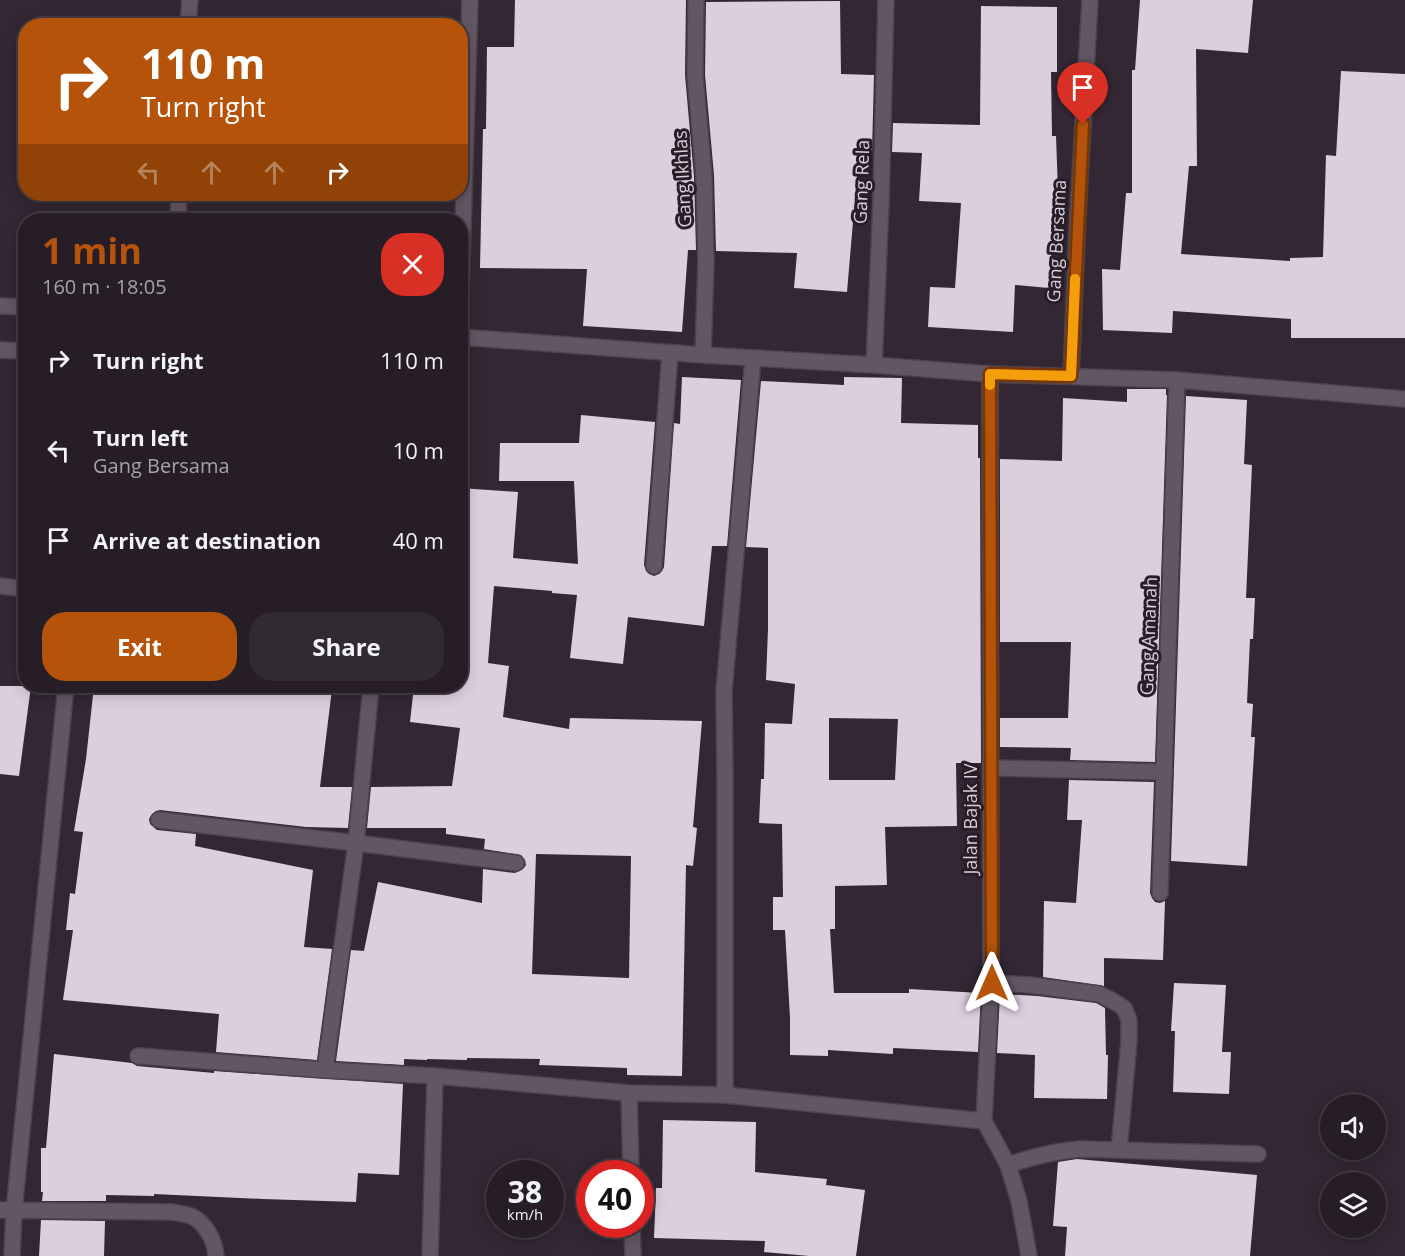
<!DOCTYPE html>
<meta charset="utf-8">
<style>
body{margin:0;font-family:"Open Sans",sans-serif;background:#322a32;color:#f1f3f6;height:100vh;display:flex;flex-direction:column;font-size:22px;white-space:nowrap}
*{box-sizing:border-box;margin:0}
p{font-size:20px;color:#a4a2a7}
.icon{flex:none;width:33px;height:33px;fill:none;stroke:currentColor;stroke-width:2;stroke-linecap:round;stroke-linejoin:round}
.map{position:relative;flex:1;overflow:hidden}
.sheet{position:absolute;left:18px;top:213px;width:450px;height:480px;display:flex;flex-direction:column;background:#261d26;border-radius:24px;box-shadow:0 3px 15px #0003,0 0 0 2px #423b43}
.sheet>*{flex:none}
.guide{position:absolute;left:18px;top:18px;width:450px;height:183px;border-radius:24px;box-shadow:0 3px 15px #0003,0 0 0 2px #423b43;background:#b45309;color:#fff;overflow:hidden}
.fabs{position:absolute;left:1320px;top:1094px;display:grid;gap:12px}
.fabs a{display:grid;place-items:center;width:66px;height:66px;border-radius:50%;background:#261d26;box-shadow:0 3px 15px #0003,0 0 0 2px #423b43;font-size:30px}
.speed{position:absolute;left:486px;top:1160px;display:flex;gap:12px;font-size:30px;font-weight:700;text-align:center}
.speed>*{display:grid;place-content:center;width:78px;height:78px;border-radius:50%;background:#261d26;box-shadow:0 3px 15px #0003,0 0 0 2px #423b43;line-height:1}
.speed small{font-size:15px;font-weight:400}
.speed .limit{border:9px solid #d22;background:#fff;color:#111}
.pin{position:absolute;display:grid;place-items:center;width:51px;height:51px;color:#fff;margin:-62px -26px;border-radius:50% 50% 50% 0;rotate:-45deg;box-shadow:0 0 6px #0007}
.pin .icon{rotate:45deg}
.me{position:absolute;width:66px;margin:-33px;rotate:0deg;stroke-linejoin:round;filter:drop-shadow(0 0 4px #0008)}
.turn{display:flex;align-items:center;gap:21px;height:126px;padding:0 24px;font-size:27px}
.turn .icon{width:78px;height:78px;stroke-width:2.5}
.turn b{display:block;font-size:42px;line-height:51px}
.lanes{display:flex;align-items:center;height:57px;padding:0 24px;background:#0003;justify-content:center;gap:30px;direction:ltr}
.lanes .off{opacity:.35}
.round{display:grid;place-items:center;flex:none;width:63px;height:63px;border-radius:24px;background:#322a32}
.headline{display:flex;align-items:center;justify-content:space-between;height:102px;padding:0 24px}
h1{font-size:36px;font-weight:700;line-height:45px;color:#b45309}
.cta{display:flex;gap:12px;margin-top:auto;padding:12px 24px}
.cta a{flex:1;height:69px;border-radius:24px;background:#b45309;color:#fff;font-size:24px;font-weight:700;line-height:69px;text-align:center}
.cta a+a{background:#322a32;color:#f1f3f6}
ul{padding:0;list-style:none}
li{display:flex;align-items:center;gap:18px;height:90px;padding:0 24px}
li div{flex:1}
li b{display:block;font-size:22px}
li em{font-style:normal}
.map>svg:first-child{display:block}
</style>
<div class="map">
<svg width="1405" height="1256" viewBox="0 0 1405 1256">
<rect width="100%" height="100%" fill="#322733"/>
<path fill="#ddcedd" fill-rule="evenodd" d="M515,0H686L685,75L694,177L696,250H688L682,332L583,326L587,269L480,268L483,129H486L487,47H514Z
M1140,0H1253L1248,53L1196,49L1197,166H1189L1181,254L1290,261V258L1323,257L1326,155L1336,156L1341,71L1405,74V338H1291V319L1173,311L1172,333L1103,330L1102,269L1120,270L1126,193H1132V70H1135Z
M840,1L841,74L874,75L872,152L859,151L847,292L794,288L797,253L716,251L714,175L705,75L706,2Z
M981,6L1057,7V72H1051L1052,136H1056L1058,192H1056L1049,288L1015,285L1013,332L928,327L930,287L955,288L961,203L919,201L922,153L892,152L893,123L980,125Z
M682,377L741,380L727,546H712L704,626L628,617L623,664L570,658L577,595L552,593V591L494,586L488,663L509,666L503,717L569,729L570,718L702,721L693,827L697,828L693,866L686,865L682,1076L627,1075V1068L539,1065L540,1059L467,1058V1060L427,1059V1060L404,1059V1065L336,1061L351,950L364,951L378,882L482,903L483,869L515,873L523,869L526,865L525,860L521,855L484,849L485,839L446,834V828H367L371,787L452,786L460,728L410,722L414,686H460V488L518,492L513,558L578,564L574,481H499L500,443H579L581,415L655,422L644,565L646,571L649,574L654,576L659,574L662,571L664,567L674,423L680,424ZM536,854L631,856L629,978L532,974Z
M844,377L902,378L901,423L978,425V458H980L981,763H956L957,826L885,827L887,885L835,886V929H830L834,993H909V989L981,993L978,1052L893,1048V1054L828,1050V1056L790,1055V1018L785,930H773V897H783L782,824L759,823L761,779H764L765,723L792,724L795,684L766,680L768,629V548L746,547L761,381L844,385ZM829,718L898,719L895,780H829Z
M1127,389H1166V395H1167L1155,762L1070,760L1071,748L1000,747V718H1068L1071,642H1000V459L1062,461L1063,398L1127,402Z
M1186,396L1247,400L1244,464L1252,465L1246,598H1255L1253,639H1250L1247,703L1253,704L1251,737H1255L1247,866L1171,861Z
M0,686H31L19,776L0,774Z
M94,686H141L260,690V686H306L332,689L320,787H352L348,828L306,827L160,810L156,811L152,814L149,819L150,824L157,830L196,834L195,846L313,870L304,947L332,949L317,1060L216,1052L219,1014L63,1000L73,930H66L70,893L75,894L83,832L74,831L86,759Z
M1069,780L1154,782L1150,893L1152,898L1155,902L1160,903L1165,901L1163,960L1104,958V986L1043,977L1044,901L1076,903L1082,820H1067Z
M1174,983L1226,985L1222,1052H1231L1229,1094L1173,1092L1175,1031H1171Z
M1000,994L1037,996L1096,1003L1105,1008L1106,1055H1108L1107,1099L1034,1098L1035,1055L997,1053Z
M54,1054L132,1063L137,1066L214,1073V1071L403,1084L399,1175L358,1173L356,1202L263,1199L154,1194V1196L106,1195V1201H42L43,1192H41V1148H46Z
M663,1120L756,1122L755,1172L827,1179L826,1185L865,1190L856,1256H809L764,1252L765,1241L654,1238L656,1188H662Z
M1077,1159L1257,1175L1250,1256H1065L1067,1227L1053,1226L1058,1162Z
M41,1220L105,1221L104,1256H39Z"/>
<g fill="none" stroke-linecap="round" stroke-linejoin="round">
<g stroke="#4b424b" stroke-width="18">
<path id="minor" d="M696,0L695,75L704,176L706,262L703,355
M188,26L190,0
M178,220L179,194
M0,306L26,307
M460,322L470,0
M460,337L703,355L874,365L990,374L1177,380L1405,399
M0,350L26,351
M874,365L881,202L886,0
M990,374L991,983L984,1121L1008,1165L1019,1201L1029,1256
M1071,376L1078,213L1090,0
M654,566L670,353
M0,586L26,589
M371,686L356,843L325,1070L435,1076L629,1093L725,1095L984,1121
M991,768L1165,772
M159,820L356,843L516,863
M1160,893L1177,380
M991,983L1030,985L1099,994L1113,1001L1124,1008L1129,1020V1041L1119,1150
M138,1056L325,1070
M629,1093L631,1173
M725,1095V778L724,691L753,358
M1008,1165C1032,1157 1054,1151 1080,1149L1258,1154
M0,1210L172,1212C178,1213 185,1214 191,1216C206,1223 215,1241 216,1256
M632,1224L633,1256
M12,1256L14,1211L66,686
M430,1256L435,1076"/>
</g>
<use href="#minor" stroke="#635664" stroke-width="15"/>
</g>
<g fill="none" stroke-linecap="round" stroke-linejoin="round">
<g stroke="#753606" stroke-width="15">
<path id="route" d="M992,983L990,374L1071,376L1083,124"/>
</g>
<use href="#route" stroke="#b45309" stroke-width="10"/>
<path stroke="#f59e0b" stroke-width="10" d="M990,385V374L1071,376L1075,279"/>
</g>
<g text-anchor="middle" stroke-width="6" stroke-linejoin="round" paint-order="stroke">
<g font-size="18" fill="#d7d0d7" stroke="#281d29">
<text transform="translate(683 179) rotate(-93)" y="6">Gang Ikhlas</text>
<text transform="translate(862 182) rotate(-88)" y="6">Gang Rela</text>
<text transform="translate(1057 241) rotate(-87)" y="6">Gang Bersama</text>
<text transform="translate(1149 636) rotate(-88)" y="6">Gang Amanah</text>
<text transform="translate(971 819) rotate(-90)" y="6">Jalan Bajak IV</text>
</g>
</g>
</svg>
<div class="fabs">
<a><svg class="icon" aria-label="sound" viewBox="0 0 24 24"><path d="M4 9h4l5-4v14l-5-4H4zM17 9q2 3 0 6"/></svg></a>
<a><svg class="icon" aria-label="layers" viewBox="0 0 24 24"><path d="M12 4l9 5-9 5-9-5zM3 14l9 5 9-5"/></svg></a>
</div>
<div class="speed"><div>38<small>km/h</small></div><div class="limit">40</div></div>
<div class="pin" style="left:1083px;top:124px;background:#d93025"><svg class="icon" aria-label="arrive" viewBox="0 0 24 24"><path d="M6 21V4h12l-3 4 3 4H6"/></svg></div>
<svg class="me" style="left:992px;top:983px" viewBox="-20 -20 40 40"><path d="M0-17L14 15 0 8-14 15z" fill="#b45309" stroke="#fff" stroke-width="4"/></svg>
<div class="guide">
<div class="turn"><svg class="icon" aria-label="right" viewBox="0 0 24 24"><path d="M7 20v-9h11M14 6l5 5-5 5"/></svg><div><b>110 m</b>Turn right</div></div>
<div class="lanes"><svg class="icon off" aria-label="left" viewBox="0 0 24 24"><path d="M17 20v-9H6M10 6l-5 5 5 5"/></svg><svg class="icon off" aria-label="ahead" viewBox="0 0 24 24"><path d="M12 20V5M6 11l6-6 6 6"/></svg><svg class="icon off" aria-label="ahead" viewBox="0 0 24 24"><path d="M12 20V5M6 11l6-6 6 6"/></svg><svg class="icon" aria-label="right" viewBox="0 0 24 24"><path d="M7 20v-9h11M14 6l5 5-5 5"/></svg></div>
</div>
<section class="sheet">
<div class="headline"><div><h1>1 min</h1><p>160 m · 18:05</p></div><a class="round" style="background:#d93025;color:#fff"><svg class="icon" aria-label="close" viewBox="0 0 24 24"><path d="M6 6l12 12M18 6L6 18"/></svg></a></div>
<ul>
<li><svg class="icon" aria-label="right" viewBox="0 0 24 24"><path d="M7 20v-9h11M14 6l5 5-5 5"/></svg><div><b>Turn right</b></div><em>110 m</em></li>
<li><svg class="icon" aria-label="left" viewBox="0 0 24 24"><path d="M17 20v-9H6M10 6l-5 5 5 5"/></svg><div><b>Turn left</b><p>Gang Bersama</p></div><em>10 m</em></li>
<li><svg class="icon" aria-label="arrive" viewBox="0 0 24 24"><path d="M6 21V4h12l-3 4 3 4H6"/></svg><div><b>Arrive at destination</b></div><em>40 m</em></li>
</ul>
<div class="cta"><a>Exit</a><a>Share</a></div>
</section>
</div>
